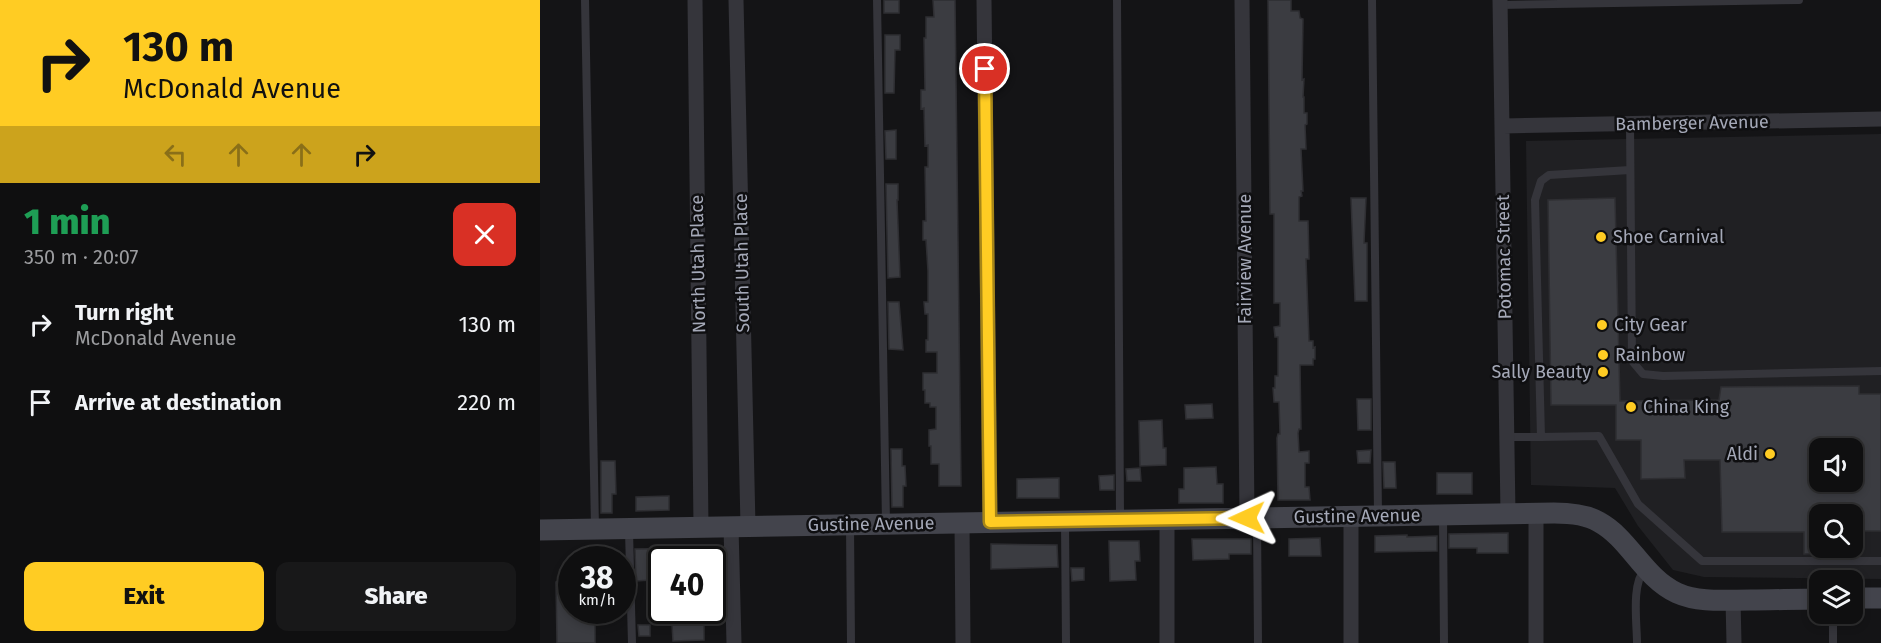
<!DOCTYPE html>
<meta charset="utf-8">
<style>
body{margin:0;font-family:"Fira Sans",sans-serif;background:#181819;color:#f1f3f6;height:100vh;display:flex;flex-direction:column;font-size:22px;white-space:nowrap}
*{box-sizing:border-box;margin:0}
p{font-size:20px;color:#9b9c9f}
.icon{flex:none;width:33px;height:33px;fill:none;stroke:currentColor;stroke-width:2;stroke-linecap:round;stroke-linejoin:round}
.map{position:relative;flex:1;overflow:hidden}
.details{display:flex;flex-direction:column;background:#0f0f10;width:540px}
.details>*{flex:none}
.banner{background:#ffcc23;color:#111;overflow:hidden}
.buttons{position:absolute;left:1269px;top:438px;display:grid;gap:12px}
.buttons a{display:grid;place-items:center;width:54px;height:54px;border-radius:12px;background:#0f0f10;box-shadow:0 3px 9px #0003,0 0 0 2px #2f2f30;font-size:30px}
.speed{position:absolute;left:18px;top:546px;display:flex;gap:12px;font-size:30px;font-weight:700;text-align:center}
.speed>*{display:grid;place-content:center;width:78px;height:78px;border-radius:50%;background:#0f0f10;box-shadow:0 3px 9px #0003,0 0 0 2px #2f2f30;line-height:1}
.speed small{font-size:15px;font-weight:400}
.speed .limit{border:3px solid #111;border-radius:9px;background:#fff;color:#111}
.pin{position:absolute;display:grid;place-items:center;width:51px;height:51px;color:#fff;margin:-26px;border:3px solid #fff;border-radius:50%;box-shadow:0 2px 6px #0007}
.me{position:absolute;width:66px;margin:-33px;rotate:269deg;stroke-linejoin:round;filter:drop-shadow(0 0 4px #0008)}
.turn{display:flex;align-items:center;gap:21px;height:126px;padding:0 24px;font-size:27px}
.turn .icon{width:78px;height:78px;stroke-width:2.5}
.turn b{display:block;font-size:42px;line-height:51px}
.lanes{display:flex;align-items:center;height:57px;padding:0 24px;background:#0003;justify-content:center;gap:30px;direction:ltr}
.lanes .off{opacity:.35}
.round{display:grid;place-items:center;flex:none;width:63px;height:63px;border-radius:12px;background:#181819}
.summary{display:flex;align-items:center;justify-content:space-between;height:102px;padding:0 24px}
h1{font-size:36px;font-weight:800;line-height:45px;color:#1e9e55}
.action{display:flex;gap:12px;margin-top:auto;padding:12px 24px}
.action a{flex:1;height:69px;border-radius:12px;background:#ffcc23;color:#111;font-size:24px;font-weight:800;line-height:69px;text-align:center}
.action a+a{background:#181819;color:#f1f3f6}
ul{padding:0;list-style:none}
li{display:flex;align-items:center;gap:18px;height:78px;padding:0 24px}
li div{flex:1}
li b{display:block;font-size:22px}
li em{font-style:normal}
main{display:flex;flex:1;min-height:0}
.map>svg:first-child{display:block}
</style>
<main>
<section class="details">
<div class="banner">
<div class="turn"><svg class="icon" aria-label="right" viewBox="0 0 24 24"><path d="M7 20v-9h11M14 6l5 5-5 5"/></svg><div><b>130 m</b>McDonald Avenue</div></div>
<div class="lanes"><svg class="icon off" aria-label="left" viewBox="0 0 24 24"><path d="M17 20v-9H6M10 6l-5 5 5 5"/></svg><svg class="icon off" aria-label="ahead" viewBox="0 0 24 24"><path d="M12 20V5M6 11l6-6 6 6"/></svg><svg class="icon off" aria-label="ahead" viewBox="0 0 24 24"><path d="M12 20V5M6 11l6-6 6 6"/></svg><svg class="icon" aria-label="right" viewBox="0 0 24 24"><path d="M7 20v-9h11M14 6l5 5-5 5"/></svg></div>
</div>
<div class="summary"><div><h1>1 min</h1><p>350 m · 20:07</p></div><a class="round" style="background:#d93025;color:#fff"><svg class="icon" aria-label="close" viewBox="0 0 24 24"><path d="M6 6l12 12M18 6L6 18"/></svg></a></div>
<ul>
<li><svg class="icon" aria-label="right" viewBox="0 0 24 24"><path d="M7 20v-9h11M14 6l5 5-5 5"/></svg><div><b>Turn right</b><p>McDonald Avenue</p></div><em>130 m</em></li>
<li><svg class="icon" aria-label="arrive" viewBox="0 0 24 24"><path d="M6 21V4h12l-3 4 3 4H6"/></svg><div><b>Arrive at destination</b></div><em>220 m</em></li>
</ul>
<div class="action"><a>Exit</a><a>Share</a></div>
</section>
<div class="map">
<svg width="1341" height="643" viewBox="0 0 1341 643">
<rect width="100%" height="100%" fill="#141416"/>
<path fill="#202023" fill-rule="evenodd" d="M1341,134V579L1164,577L1133,570L1098,526L1075,488L991,485L986,141ZM1280,448H1312V482H1280ZM1280,514H1312V548H1280Z"/>
<path fill="#3b3c41" stroke="#2e2e32" stroke-width="1.5" fill-rule="evenodd" d="M344,0H359V13H344Z
M393,0H415L421,486H399V464H391V446H389V430L396,429V407H390V403H385V390H383V373H397V352H386V340H388V314H385L384,302H388V271L386,240H383V221H386L385,167H388V145L385,146L384,108L381,109V90H385L384,38H386V17H394Z
M728,0H751V11H759L760,18L763,19L762,80L764,79L763,97H764V113H767V124L765,125L766,149H761L763,191H761L762,196L759,197V221H768L769,259H766L769,341H773V348L775,347V359H773V365H760L761,429H759L758,433L759,452L769,451V463H765V487H769L770,500H738L737,438L738,434H740L739,402H734L733,388H735V376H738V337H735L734,327L740,326V303H734V214H730Z
M345,35H360V50H355L354,93H345Z
M356,130V159H346L345,131Z
M346,184H358V200H357L360,277L348,278Z
M811,198H826L824,243H827V301H815Z
M1075,198L1080,401L1179,400L1181,387L1319,386V394H1341V531H1312V514H1280V553L1264,554V532H1182L1180,460H1144L1145,478L1101,479V440H1076V405H1011L1008,200ZM1280,448H1312V482H1280Z
M348,302H359L363,350L349,349Z
M817,399H831V430H818Z
M672,404L673,418L646,419L645,405Z
M622,420L623,448H626V465L600,466L599,421Z
M351,449H362V466H365L366,486H363V507H352Z
M831,450L830,463H818L817,451Z
M61,461H75L76,494H72V513H61Z
M843,462H855L856,488H844Z
M676,467L677,484H683V503H639V489H644V468Z
M600,468L601,481H587L586,469Z
M897,473H932V494H897Z
M574,475V490H560L559,476Z
M519,478V498H477V479Z
M129,496V510L96,511V497Z
M968,533V553H937V548H909V534Z
M867,535V537L897,536V551L835,552V536Z
M780,538L781,556H749V539Z
M652,539H711V554H689V559L653,560Z
M569,541H599L600,561H595L596,580L570,581Z
M451,544L517,545L518,567L451,569Z
M160,548L161,560H122V574H111V580L96,581L95,549Z
M531,568H544V580L532,581Z
M20,580H32V610H55V643H17L16,582Z
M144,610H164V640L133,641L132,625H144Z
M98,625H110V636H99Z"/>
<g fill="none" stroke-linecap="round" stroke-linejoin="round">
<path stroke="#35353b" stroke-width="8" d="M45,0L55,528
M337,0L346,523
M577,0L580,517
M832,0L838,514
M960,5L1259,0
M1090,124L1092,361L1103,374L1123,376L1341,371
M1090,170L1009,175L1001,181L995,200L1001,437L1059,436L1098,504L1162,561H1341
M967,437H1001
M903,516L904,643
M717,519L718,643
M525,522L526,643
M310,526L311,643
M89,531L92,643
M1293,614V643
M1097,643C1097,623 1091,584 1105,569"/>
<path stroke="#35353b" stroke-width="15" d="M155,0L161,527
M196,0L208,526
M444,0L450,522
M702,0L707,518
M960,0L968,514
M963,126L1341,119
M996,513V643
M811,516V643
M422,523L423,643
M191,527L194,643
M1193,600L1194,643
M627,643V519"/>
<path stroke="#43444c" stroke-width="21" d="M0,530L1014,513C1029,513 1046,514 1059,522C1090,539 1103,577 1137,593C1159,603 1186,600 1210,600C1233,600 1256,599 1280,599
M1312,598H1341"/>
</g>
<g fill="none" stroke-linecap="round" stroke-linejoin="round">
<g stroke="#a68517" stroke-width="15">
<path id="route" d="M445,69L450,522L707,518"/>
</g>
<use href="#route" stroke="#ffcc23" stroke-width="10"/>
</g>
<g fill="#ffcc23" stroke="#0f0f11" stroke-width="2">
<circle cx="1061" cy="237" r="6"/>
<circle cx="1062" cy="325" r="6"/>
<circle cx="1063" cy="355" r="6"/>
<circle cx="1063" cy="372" r="6"/>
<circle cx="1091" cy="407" r="6"/>
<circle cx="1230" cy="454" r="6"/>
</g>
<g text-anchor="middle" stroke-width="5" stroke-linejoin="round" paint-order="stroke">
<g font-size="18" fill="#a5a9b8" stroke="#0f0f11">
<text transform="translate(1152 123) rotate(-1)" y="6">Bamberger Avenue</text>
<text transform="translate(964 257) rotate(-91)" y="6">Potomac Street</text>
<text transform="translate(705 259) rotate(-90)" y="6">Fairview Avenue</text>
<text transform="translate(202 263) rotate(-91)" y="6">South Utah Place</text>
<text transform="translate(158 264) rotate(-91)" y="6">North Utah Place</text>
<text transform="translate(817 516) rotate(-1)" y="6">Gustine Avenue</text>
<text transform="translate(331 524) rotate(-1)" y="6">Gustine Avenue</text>
</g>
<g font-size="18" fill="#a5a9b8" stroke="#0f0f11" text-anchor="start">
<text x="1073" y="243">Shoe Carnival</text>
<text x="1074" y="331">City Gear</text>
<text x="1075" y="361">Rainbow</text>
<text x="1051" y="378" text-anchor="end">Sally Beauty</text>
<text x="1103" y="413">China King</text>
<text x="1218" y="460" text-anchor="end">Aldi</text>
</g>
</g>
</svg>
<div class="buttons">
<a><svg class="icon" aria-label="sound" viewBox="0 0 24 24"><path d="M4 9h4l5-4v14l-5-4H4zM17 9q2 3 0 6"/></svg></a>
<a><svg class="icon" aria-label="search" viewBox="0 0 24 24"><circle cx="10" cy="10" r="6"/><path d="M15 15l6 6"/></svg></a>
<a><svg class="icon" aria-label="layers" viewBox="0 0 24 24"><path d="M12 4l9 5-9 5-9-5zM3 14l9 5 9-5"/></svg></a>
</div>
<div class="speed"><div>38<small>km/h</small></div><div class="limit">40</div></div>
<div class="pin" style="left:445px;top:69px;background:#d93025"><svg class="icon" aria-label="arrive" viewBox="0 0 24 24"><path d="M6 21V4h12l-3 4 3 4H6"/></svg></div>
<svg class="me" style="left:707px;top:518px" viewBox="-20 -20 40 40"><path d="M0-17L14 15 0 8-14 15z" fill="#ffcc23" stroke="#fff" stroke-width="4"/></svg>
</div>
</main>
